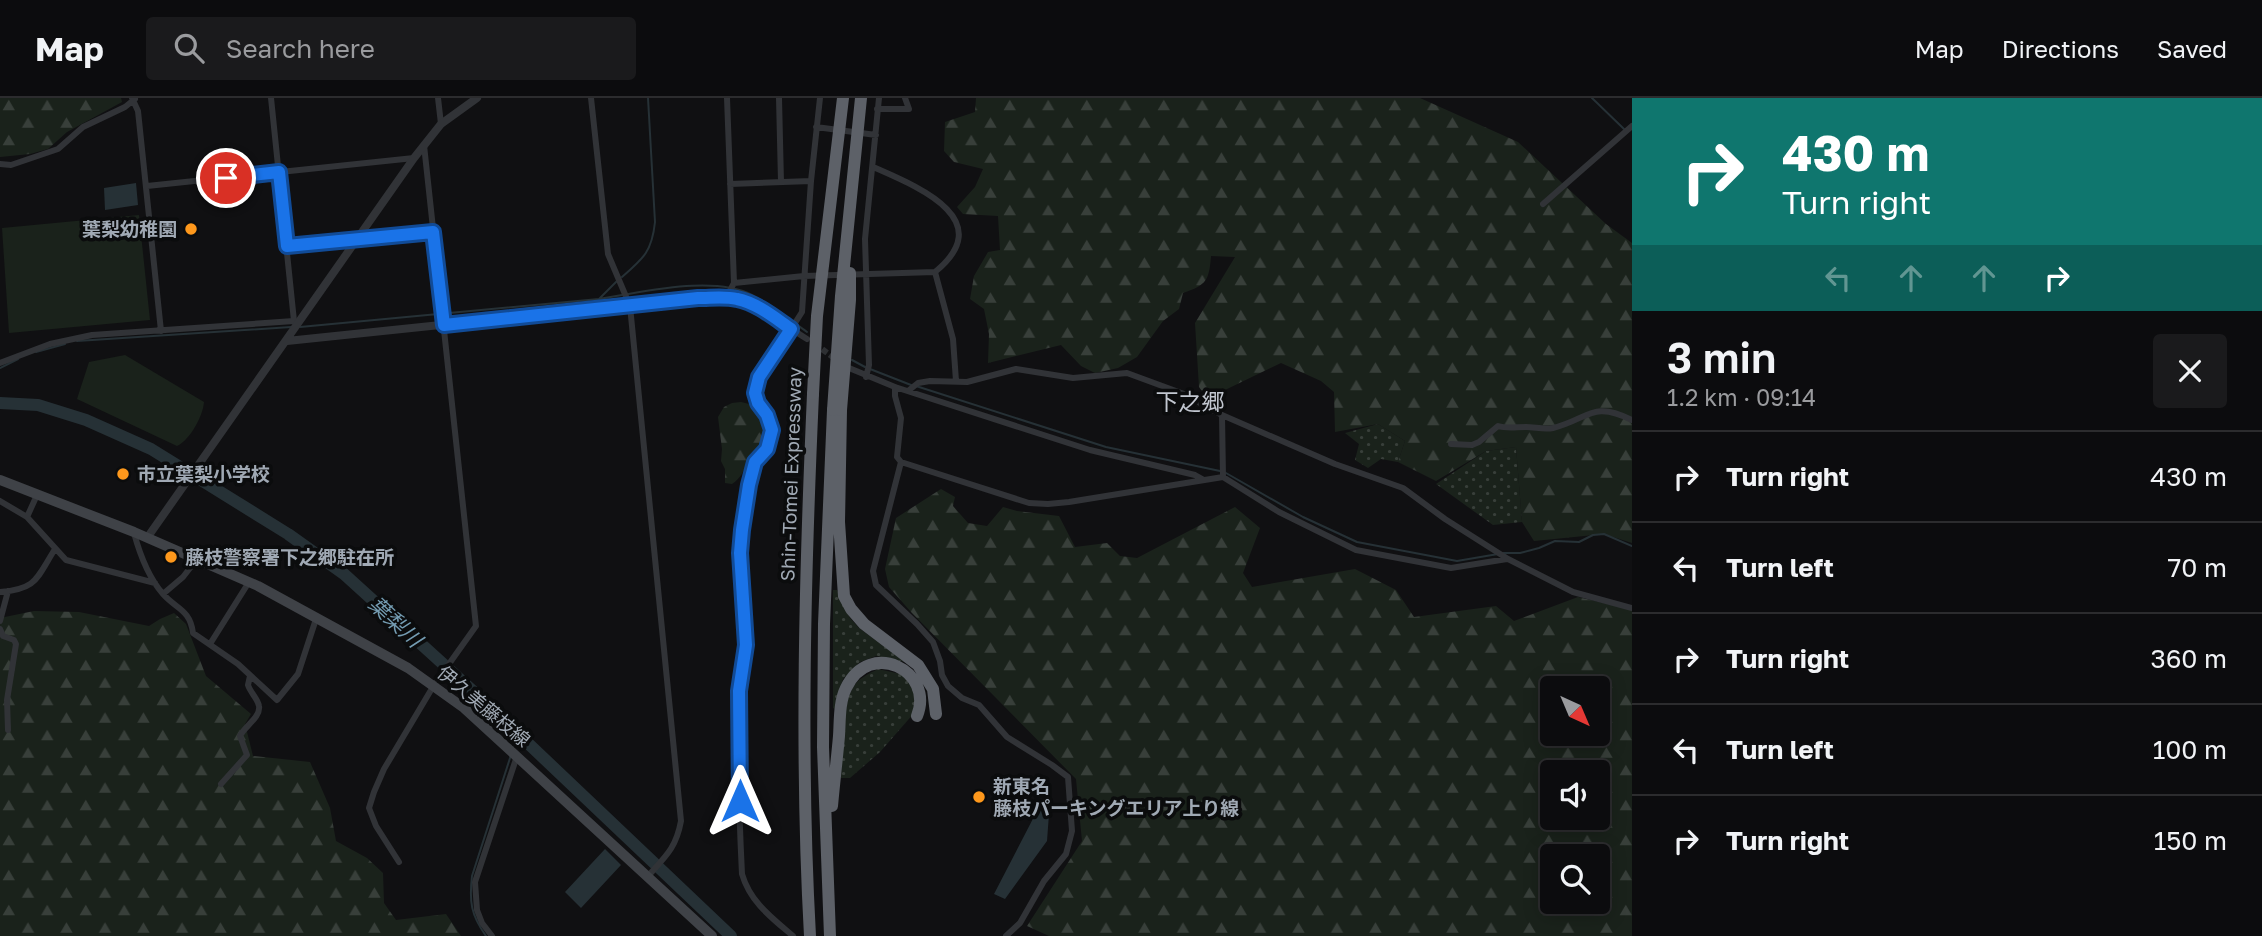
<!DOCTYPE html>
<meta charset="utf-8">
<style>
body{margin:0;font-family:"Golos Text","Noto Sans JP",sans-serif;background:#1a1a1c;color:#f1f3f6;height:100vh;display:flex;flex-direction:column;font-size:26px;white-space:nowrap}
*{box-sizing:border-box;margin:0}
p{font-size:23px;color:#9a9b9e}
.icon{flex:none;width:38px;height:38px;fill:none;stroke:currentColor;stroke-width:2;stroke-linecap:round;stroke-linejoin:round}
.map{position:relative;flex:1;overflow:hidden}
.drawer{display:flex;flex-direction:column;background:#0c0c0e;width:630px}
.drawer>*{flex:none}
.banner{background:#0f766e;color:#fff;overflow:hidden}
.needle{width:46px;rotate:136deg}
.controls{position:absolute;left:1540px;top:578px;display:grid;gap:14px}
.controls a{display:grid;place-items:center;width:70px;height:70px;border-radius:7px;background:#0c0c0e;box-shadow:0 4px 18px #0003,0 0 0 2px #2c2c2e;font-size:35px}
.pin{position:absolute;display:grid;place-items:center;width:60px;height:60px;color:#fff;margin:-30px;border:4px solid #fff;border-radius:50%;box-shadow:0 2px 7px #0007}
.me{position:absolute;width:77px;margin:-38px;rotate:0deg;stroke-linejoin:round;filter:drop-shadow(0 0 5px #0008)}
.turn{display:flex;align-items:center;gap:24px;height:147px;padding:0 35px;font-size:32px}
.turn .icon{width:91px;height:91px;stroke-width:2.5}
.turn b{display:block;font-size:49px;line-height:60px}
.lanes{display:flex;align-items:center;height:66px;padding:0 35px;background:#0003;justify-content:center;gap:35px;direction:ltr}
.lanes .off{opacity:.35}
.round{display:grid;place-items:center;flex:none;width:74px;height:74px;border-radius:7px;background:#1a1a1c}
.overview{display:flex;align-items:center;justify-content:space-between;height:119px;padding:0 35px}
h1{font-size:42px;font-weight:600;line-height:52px}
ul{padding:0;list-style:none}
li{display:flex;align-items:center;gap:21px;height:91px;padding:0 35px;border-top:2px solid #2c2c2e}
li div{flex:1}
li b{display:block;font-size:26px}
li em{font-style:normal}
header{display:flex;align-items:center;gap:42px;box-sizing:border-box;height:98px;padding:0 35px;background:#0c0c0e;border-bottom:2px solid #2c2c2e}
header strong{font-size:33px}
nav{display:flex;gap:38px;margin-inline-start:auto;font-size:24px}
.search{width:490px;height:63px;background:#1a1a1c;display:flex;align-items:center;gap:18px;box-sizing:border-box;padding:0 24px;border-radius:7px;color:#9a9b9e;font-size:26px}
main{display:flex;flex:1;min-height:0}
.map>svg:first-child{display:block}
</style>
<header>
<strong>Map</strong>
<div class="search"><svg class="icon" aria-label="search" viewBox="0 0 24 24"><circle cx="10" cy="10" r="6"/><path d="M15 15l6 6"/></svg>Search here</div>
<nav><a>Map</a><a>Directions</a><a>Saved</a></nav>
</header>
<main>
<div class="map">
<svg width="1632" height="838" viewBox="0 0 1632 838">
<defs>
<pattern id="grass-dots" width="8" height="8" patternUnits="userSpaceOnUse" patternTransform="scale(1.75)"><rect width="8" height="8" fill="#1a221b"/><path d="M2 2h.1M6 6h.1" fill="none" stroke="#383f3a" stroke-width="1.8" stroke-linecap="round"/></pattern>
<pattern id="forest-firs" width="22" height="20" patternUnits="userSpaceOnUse" patternTransform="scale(1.75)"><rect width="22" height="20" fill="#1a221b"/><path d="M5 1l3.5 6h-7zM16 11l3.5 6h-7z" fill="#383f3a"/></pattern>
</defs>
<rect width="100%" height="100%" fill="#101012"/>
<path fill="url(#grass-dots)" d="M1378,326L1405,343L1398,364L1381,361L1368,370L1355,362L1359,346L1345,335Z
M1516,349L1522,424L1493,427L1436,386L1486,353Z
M833,492H837L850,520L859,530L905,564L876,558L860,564L843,581L835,611L833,610Z
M878,571L905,577L914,592L915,614L880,654L850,680H841C842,658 842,608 852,591C857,581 868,576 878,571Z"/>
<path fill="url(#forest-firs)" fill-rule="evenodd" d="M0,0H121L122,4L67,34L48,51L30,56L0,59Z
M976,0H1420L1518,44L1606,126L1632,145V445L1604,436L1534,443L1522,424L1516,349L1486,353L1436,383L1398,364L1405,343L1378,326L1335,334L1334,294L1321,283L1281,265L1225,292L1209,303L1199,289L1195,225L1235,159L1211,158C1209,182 1207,187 1183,195L1179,211L1163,223L1137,259L1118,270L1095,275L1081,268L1061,247L988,265L989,236L984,211L970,201L974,178L988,154L1000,152L998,118L963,116L957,109L975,89L983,71L954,64L944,53L945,24L975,14Z
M741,304L757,308C764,322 772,336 760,351C757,356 752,359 749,364C743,373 741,380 732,386L725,385V371L721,363L722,351L718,319L724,309L732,305Z
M941,391L955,399L953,408L968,425L987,428L1003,409L1017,413L1059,418L1075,449L1107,445L1120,458L1137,460L1235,409L1260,430L1243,475L1252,489L1355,471L1396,492L1414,519L1496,508L1514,523L1578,499L1632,512V838H1049L1027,828L1082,743L1076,681L911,514L889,489L885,471L896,420ZM1552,590H1598V635H1552ZM1552,674H1598V719H1552ZM1552,758H1598V803H1552Z
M34,513L79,514L149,528L160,521L174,515L186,526L206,578L251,616L245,626L253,658L310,664L330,710L336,743L367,760L383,775L384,805L396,822L446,816L461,838H0V520Z"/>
<path fill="#1a221b" d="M139,117L150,222L9,235L2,130Z
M125,257L204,304C203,318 190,342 177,348L77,301L89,264Z"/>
<path fill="#263136" d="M136,85L138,107L105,112L104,90Z
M1038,711L1049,716L1047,743L1005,801L994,796Z
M605,751L621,767L581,810L565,794Z"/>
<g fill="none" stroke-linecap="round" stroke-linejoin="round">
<path stroke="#263136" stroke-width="2" d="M1592,0L1624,31
M622,179C644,160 652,153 655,124L648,0
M628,196C663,190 719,180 752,197C771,207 789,221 807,234
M599,201L618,182
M300,229L599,201L622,197
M77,243L291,229
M36,254L65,246
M852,262L865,269
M0,270L18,261
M870,271L911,287
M916,288L1106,349L1220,373
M1226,375L1303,419L1357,444L1457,463L1498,456
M1503,455H1520L1539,450L1555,443L1579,444L1593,437L1604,436L1632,448
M514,648L518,637
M486,838C471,817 469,804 472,778L511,657"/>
<path stroke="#263136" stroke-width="12" d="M0,305L38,307L86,322L151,351L288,436L344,476L475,595L731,838"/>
<path stroke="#2d2f32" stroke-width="6" stroke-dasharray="6 3" stroke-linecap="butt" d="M815,246L837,262"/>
<path stroke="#313337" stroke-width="6" d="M132,0L138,13L161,233
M271,0L294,223
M438,0L441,26
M591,0L608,156L630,208L681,723C676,750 666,758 648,778
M727,0L734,185L726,200C757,203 781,225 807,241
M779,0L781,84
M877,11H909L905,0
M816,29L876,37
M0,66L11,67L58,51L83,29L125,9L135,1
M730,86L811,83
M147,88L414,60
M1543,106L1632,28
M287,148L434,134
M935,174L953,241L956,283
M734,185L804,178L935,174C1000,121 916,88 873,69
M0,265L50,246L92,237L294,223L298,225
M849,270L895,289L1090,352L1195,377L1204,382
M866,279L869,267L865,141L879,0
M895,289V298L901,320L897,359L901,364L873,473L876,487L917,526L933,544L940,563L942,577L948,588L962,600L979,607L1007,639L1052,667L1068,679L1072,733L1066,756L1044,783L1020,825L1006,838
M908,293L918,285L930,283L967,284L1016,271L1073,280L1127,275L1184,296L1222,317L1335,366L1403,390L1445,421L1508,461L1573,494L1632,510
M1222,317L1223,379
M1451,346L1472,347L1479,344L1498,328C1507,331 1516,329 1526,329C1535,329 1544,332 1553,330C1589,321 1592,302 1632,322
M901,364L1029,405L1048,406L1069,404L1223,379L1279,414L1356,452L1451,470L1507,461
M37,397L27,419L66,462L155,485
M0,403L27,419
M134,435C140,457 148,479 163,496C176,511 190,511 193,535L238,566L277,602L298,576L316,521
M0,494C37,491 36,481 55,451
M163,496L183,479L197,461
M0,523L8,493
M0,531L3,538L14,542L16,546L7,602L8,632
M210,546L249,484
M221,686L247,657L240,638C244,629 261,619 259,608C258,601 250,594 248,587L250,578
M399,764L376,728L369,710L374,694L384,671L434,587L476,528L424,47
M492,838L482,825L477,812L475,784L517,658
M793,838C772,820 750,804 742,776C739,716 737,654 739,594C740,578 745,562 746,546C747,509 738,472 742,434C744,412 747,386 755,366C759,354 772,349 772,334C772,313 753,311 757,285L802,214L811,83L820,0"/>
<path stroke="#313337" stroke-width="8" d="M287,243L698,200H726
M147,440L414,60L441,26L477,0"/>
<path stroke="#3f4247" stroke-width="10" d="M0,382L134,434L258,488L408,570L464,610L712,838"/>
<path stroke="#5d6168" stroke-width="12" d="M841,312L839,424L844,498L851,511L864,526L918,567L933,591L936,616
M832,708C834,685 837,661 839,638C840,623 839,604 846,590C870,540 935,573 917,618
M810,838C800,658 805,476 813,296
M830,838L823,649L824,526L833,312"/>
<path stroke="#5d6168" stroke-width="12" d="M813,296L817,218L843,0
M833,312L841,198L861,0
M841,312L850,202V175"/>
</g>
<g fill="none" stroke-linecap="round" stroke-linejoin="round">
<g stroke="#114b97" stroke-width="18">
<path id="route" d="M226,80L279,74L287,148L433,134L444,227L698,200C711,200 725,198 737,201C757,205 775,220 791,231L759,279L755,295L758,305L767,317L772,332L767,351L755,364L749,387L742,432L740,455L746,547L739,593L740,703"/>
</g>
<use href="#route" stroke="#1a73e8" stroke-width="12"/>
</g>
<g fill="#fe981c" stroke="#0b0c0d" stroke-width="2.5">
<circle cx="191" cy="131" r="7"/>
<circle cx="123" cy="376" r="7"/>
<circle cx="171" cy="459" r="7"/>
<circle cx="979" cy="699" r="7"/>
</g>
<g text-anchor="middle" stroke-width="7" stroke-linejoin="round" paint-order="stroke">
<g font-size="19" font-weight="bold" fill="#a0a9b4" stroke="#0b0c0d" text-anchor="start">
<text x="177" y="138" text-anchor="end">葉梨幼稚園</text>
<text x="137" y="383">市立葉梨小学校</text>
<text x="185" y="466">藤枝警察署下之郷駐在所</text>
<text x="993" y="695">新東名<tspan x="993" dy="22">藤枝パーキングエリア上り線</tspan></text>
</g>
<g font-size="19" fill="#a0a9b4" stroke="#0b0c0d">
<text transform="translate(791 376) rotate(-88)" y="7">Shin-Tomei Expressway</text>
<text transform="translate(484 608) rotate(40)" y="7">伊久美藤枝線</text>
</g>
<g font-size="21" font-style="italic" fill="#749cb2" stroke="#0b0c0d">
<text transform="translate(395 524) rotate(43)" y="7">葉梨川</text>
</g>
<g font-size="23" fill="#c2c7d0" stroke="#0b0c0d">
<text x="1190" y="312">下之郷</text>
</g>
</g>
</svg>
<div class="controls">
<a><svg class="needle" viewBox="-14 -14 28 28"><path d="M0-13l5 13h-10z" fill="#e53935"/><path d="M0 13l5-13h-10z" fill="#9a9b9e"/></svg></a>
<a><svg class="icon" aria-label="sound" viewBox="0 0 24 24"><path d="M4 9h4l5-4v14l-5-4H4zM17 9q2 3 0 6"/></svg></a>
<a><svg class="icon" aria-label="search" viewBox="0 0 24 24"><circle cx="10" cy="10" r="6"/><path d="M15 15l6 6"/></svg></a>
</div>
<div class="pin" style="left:226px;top:80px;background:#d93025"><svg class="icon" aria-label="arrive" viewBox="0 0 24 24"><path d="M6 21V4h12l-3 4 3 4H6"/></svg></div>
<svg class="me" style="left:740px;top:703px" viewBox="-20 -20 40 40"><path d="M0-17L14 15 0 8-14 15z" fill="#1a73e8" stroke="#fff" stroke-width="4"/></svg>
</div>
<section class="drawer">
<div class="banner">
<div class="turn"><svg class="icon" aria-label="right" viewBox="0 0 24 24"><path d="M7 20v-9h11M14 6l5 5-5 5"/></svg><div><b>430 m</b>Turn right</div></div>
<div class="lanes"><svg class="icon off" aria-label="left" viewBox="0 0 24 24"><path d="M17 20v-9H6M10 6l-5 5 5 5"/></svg><svg class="icon off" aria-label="ahead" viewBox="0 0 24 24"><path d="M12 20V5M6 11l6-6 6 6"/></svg><svg class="icon off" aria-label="ahead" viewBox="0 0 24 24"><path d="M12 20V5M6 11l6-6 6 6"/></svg><svg class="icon" aria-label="right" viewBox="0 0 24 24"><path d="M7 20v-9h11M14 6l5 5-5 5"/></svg></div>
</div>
<div class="overview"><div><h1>3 min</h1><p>1.2 km · 09:14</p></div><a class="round"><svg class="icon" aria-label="close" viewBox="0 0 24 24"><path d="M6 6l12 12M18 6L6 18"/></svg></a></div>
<ul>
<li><svg class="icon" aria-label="right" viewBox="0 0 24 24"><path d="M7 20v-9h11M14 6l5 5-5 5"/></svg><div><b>Turn right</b></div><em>430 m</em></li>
<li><svg class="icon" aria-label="left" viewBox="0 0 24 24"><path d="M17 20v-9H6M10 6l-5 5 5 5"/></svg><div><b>Turn left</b></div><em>70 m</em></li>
<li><svg class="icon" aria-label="right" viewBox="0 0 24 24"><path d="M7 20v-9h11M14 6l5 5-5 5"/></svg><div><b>Turn right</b></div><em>360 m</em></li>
<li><svg class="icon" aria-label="left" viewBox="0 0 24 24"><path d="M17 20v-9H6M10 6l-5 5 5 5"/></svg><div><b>Turn left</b></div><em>100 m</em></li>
<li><svg class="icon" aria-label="right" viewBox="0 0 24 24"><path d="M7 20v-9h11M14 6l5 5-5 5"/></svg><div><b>Turn right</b></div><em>150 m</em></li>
</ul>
</section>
</main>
